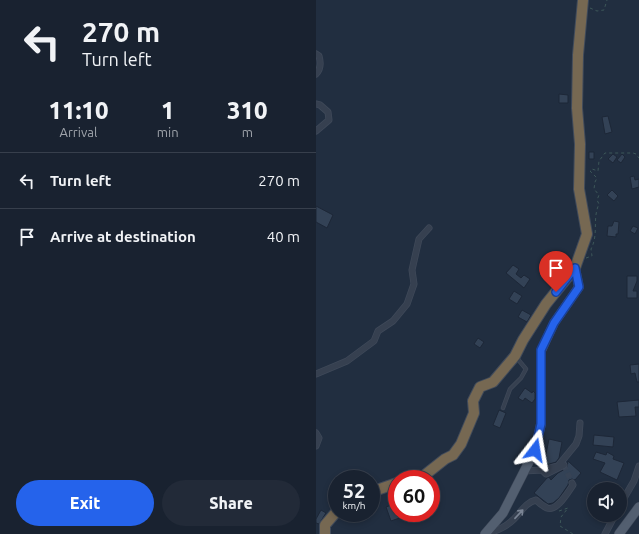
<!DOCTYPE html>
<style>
body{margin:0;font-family:Ubuntu,sans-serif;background:#222a38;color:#f1f3f6;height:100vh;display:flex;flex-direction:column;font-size:15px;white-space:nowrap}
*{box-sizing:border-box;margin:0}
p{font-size:13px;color:#9fa4ab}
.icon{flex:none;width:22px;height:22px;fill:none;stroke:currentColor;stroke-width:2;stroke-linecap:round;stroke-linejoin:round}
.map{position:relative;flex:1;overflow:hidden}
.sheet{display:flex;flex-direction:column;background:#192230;width:316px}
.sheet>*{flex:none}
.banner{background:#192230;color:#f1f3f6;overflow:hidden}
.buttons{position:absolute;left:271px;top:482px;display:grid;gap:8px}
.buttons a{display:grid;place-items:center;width:40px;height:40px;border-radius:50%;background:#192230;box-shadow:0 2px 6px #0003,0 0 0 1px #373f4c;font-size:20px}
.speed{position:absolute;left:12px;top:470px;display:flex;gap:8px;font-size:20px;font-weight:700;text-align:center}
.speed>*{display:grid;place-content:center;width:52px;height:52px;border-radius:50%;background:#192230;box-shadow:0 2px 6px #0003,0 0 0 1px #373f4c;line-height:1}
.speed small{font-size:10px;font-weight:400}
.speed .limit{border:6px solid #d22;background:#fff;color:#111}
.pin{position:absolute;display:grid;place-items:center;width:34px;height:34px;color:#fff;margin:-41px -17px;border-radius:50% 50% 50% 0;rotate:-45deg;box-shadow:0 0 4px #0007}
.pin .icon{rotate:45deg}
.me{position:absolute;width:44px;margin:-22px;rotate:14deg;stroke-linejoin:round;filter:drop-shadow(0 0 3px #0008)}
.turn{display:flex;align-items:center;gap:14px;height:84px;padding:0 16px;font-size:18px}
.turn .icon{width:52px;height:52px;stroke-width:2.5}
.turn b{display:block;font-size:28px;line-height:34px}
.eta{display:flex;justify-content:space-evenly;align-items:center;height:68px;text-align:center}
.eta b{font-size:24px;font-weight:800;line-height:28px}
.action{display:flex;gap:8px;margin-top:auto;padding:8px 16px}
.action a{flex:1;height:46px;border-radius:24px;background:#2563eb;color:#fff;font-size:16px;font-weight:800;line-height:46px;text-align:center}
.action a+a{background:#222a38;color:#f1f3f6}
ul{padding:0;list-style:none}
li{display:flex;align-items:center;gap:12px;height:56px;padding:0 16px;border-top:1px solid #373f4c}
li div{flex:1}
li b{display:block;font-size:15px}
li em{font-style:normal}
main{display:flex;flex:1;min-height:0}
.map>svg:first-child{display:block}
</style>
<main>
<section class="sheet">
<div class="banner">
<div class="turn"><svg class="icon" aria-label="left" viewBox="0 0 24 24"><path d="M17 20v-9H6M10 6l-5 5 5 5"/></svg><div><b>270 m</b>Turn left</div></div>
</div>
<div class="eta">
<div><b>11:10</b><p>Arrival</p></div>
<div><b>1</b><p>min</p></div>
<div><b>310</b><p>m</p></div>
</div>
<ul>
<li><svg class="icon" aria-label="left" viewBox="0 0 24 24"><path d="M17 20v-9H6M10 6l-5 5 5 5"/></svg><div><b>Turn left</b></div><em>270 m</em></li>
<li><svg class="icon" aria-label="arrive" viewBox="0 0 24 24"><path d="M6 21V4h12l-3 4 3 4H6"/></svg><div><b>Arrive at destination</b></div><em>40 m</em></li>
</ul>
<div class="action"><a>Exit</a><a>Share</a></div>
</section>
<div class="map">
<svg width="323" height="534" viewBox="0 0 323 534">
<rect width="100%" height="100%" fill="#212e40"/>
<path fill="#334256" stroke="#1d2737" d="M243,94L252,95V103H243Z
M292,116L296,132L289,134L286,117Z
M273,152H278V159H273Z
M297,154L301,157L297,163L292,159Z
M306,154L309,157L305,163L301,160Z
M318,176L319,180L323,179V187L316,189L314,177Z
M296,190L302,196L298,201L291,195Z
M0,206L17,215L11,228L0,222Z
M298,221L303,222L302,234H300V237L291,236L292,226H296Z
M317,226L322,228L319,234L314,231Z
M197,265L203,269L200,274L205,278L208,275L214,279L208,288L190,273Z
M311,276H321V281L317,291H321V298H311Z
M198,291L206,296L201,304L193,299Z
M206,310L215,315L211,322L202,317Z
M162,338L168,342L164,348L158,344Z
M323,364V382H321L319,373L315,374L314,365Z
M209,388L216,393L217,391L219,393V399L216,403L209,398L207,401L202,398Z
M323,400V407H319L320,416L303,417L301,402Z
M183,410L190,413L184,428L177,425Z
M278,435L298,437L297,447L277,445Z
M233,439L246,442L243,458L240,462L230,465L228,464Z
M280,452L290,455L291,452L298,456L297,459L308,463L301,480L284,472L289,463L277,459Z
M252,461L265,473L259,480L256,479L253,480L252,485L243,498L237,503L232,504L218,493L231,478L233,477L235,480L242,473L251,468Z
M120,494L123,503L115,506V496Z
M78,504L80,509H81V513L95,514L75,521L70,507Z
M5,510L10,513L3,524L0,523V519Z"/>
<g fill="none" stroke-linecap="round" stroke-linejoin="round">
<path stroke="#374355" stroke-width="5.5" stroke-dasharray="5.5 3" stroke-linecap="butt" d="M248,465L256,483"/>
<g stroke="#3f4959" stroke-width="4.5">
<path id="lane" d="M187,408L194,389L205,378L210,369L200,357"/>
</g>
<g stroke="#3f4959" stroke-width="7">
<path id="street" d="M0,54L3,56C5,63 5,69 0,74
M0,104L4,105L12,112L13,120L0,131
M0,374L31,361L58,341L62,331L77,321L91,304L98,284L96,270L103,239L113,228
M0,433L3,438L0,446
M226,470L230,474L248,465
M208,471L226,470L242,466L260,444L263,436L264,423
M304,505L318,481L323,466
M170,533C180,532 191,526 198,519C205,512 210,502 220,500C223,503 227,506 231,508C241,512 252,492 257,485L256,483
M289,534L299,515"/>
</g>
<g stroke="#3f4959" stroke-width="10">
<path id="primary" d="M169,534L187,513L219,450L225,424V351L238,323L263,287L259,268
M303,534L323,507"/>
</g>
<g stroke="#414b5b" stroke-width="12">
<path id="highway" d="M101,479L105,478L129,459L137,455L145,444L158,413L157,401L164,387L177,382L199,356L207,340L230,304L259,268L271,234L263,189L264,144L261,108L262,55L267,0
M55,492L81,483
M9,534V525L21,511"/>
</g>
<path stroke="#3d5759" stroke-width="1" stroke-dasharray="3 3" stroke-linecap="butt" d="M274,8L281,11L288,10L291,0
M270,258L276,256L275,249C283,234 276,219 283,204L281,200L283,195L278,189L279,182L281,178L274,171L276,169L282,171L283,161L289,153H317L320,154L323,158
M243,511L252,508L245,517L244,526L257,534"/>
<use href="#lane" stroke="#364050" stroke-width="3"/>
<use href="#street" stroke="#364050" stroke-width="5.5"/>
<use href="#primary" stroke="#535f70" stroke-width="9"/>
<use href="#highway" stroke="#766852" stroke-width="10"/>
</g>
<defs><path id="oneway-shaft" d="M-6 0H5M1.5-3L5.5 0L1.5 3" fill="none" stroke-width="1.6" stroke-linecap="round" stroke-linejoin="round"/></defs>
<use stroke="#7a8494" href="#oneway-shaft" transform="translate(203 514) rotate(-47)"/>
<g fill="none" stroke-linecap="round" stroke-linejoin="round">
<g stroke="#184099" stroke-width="10">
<path id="route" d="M219,450L225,424V350L238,323L263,287L259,268L240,292"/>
</g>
<use href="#route" stroke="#2563eb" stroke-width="7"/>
</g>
</svg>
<div class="buttons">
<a><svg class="icon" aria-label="sound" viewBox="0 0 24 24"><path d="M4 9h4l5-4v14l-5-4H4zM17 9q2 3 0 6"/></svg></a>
</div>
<div class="speed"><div>52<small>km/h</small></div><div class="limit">60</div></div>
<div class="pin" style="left:240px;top:292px;background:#d93025"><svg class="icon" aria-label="arrive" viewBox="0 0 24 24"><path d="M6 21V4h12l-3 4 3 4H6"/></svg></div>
<svg class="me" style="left:219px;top:450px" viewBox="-20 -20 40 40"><path d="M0-17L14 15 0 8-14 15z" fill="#2563eb" stroke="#fff" stroke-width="4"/></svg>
</div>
</main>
